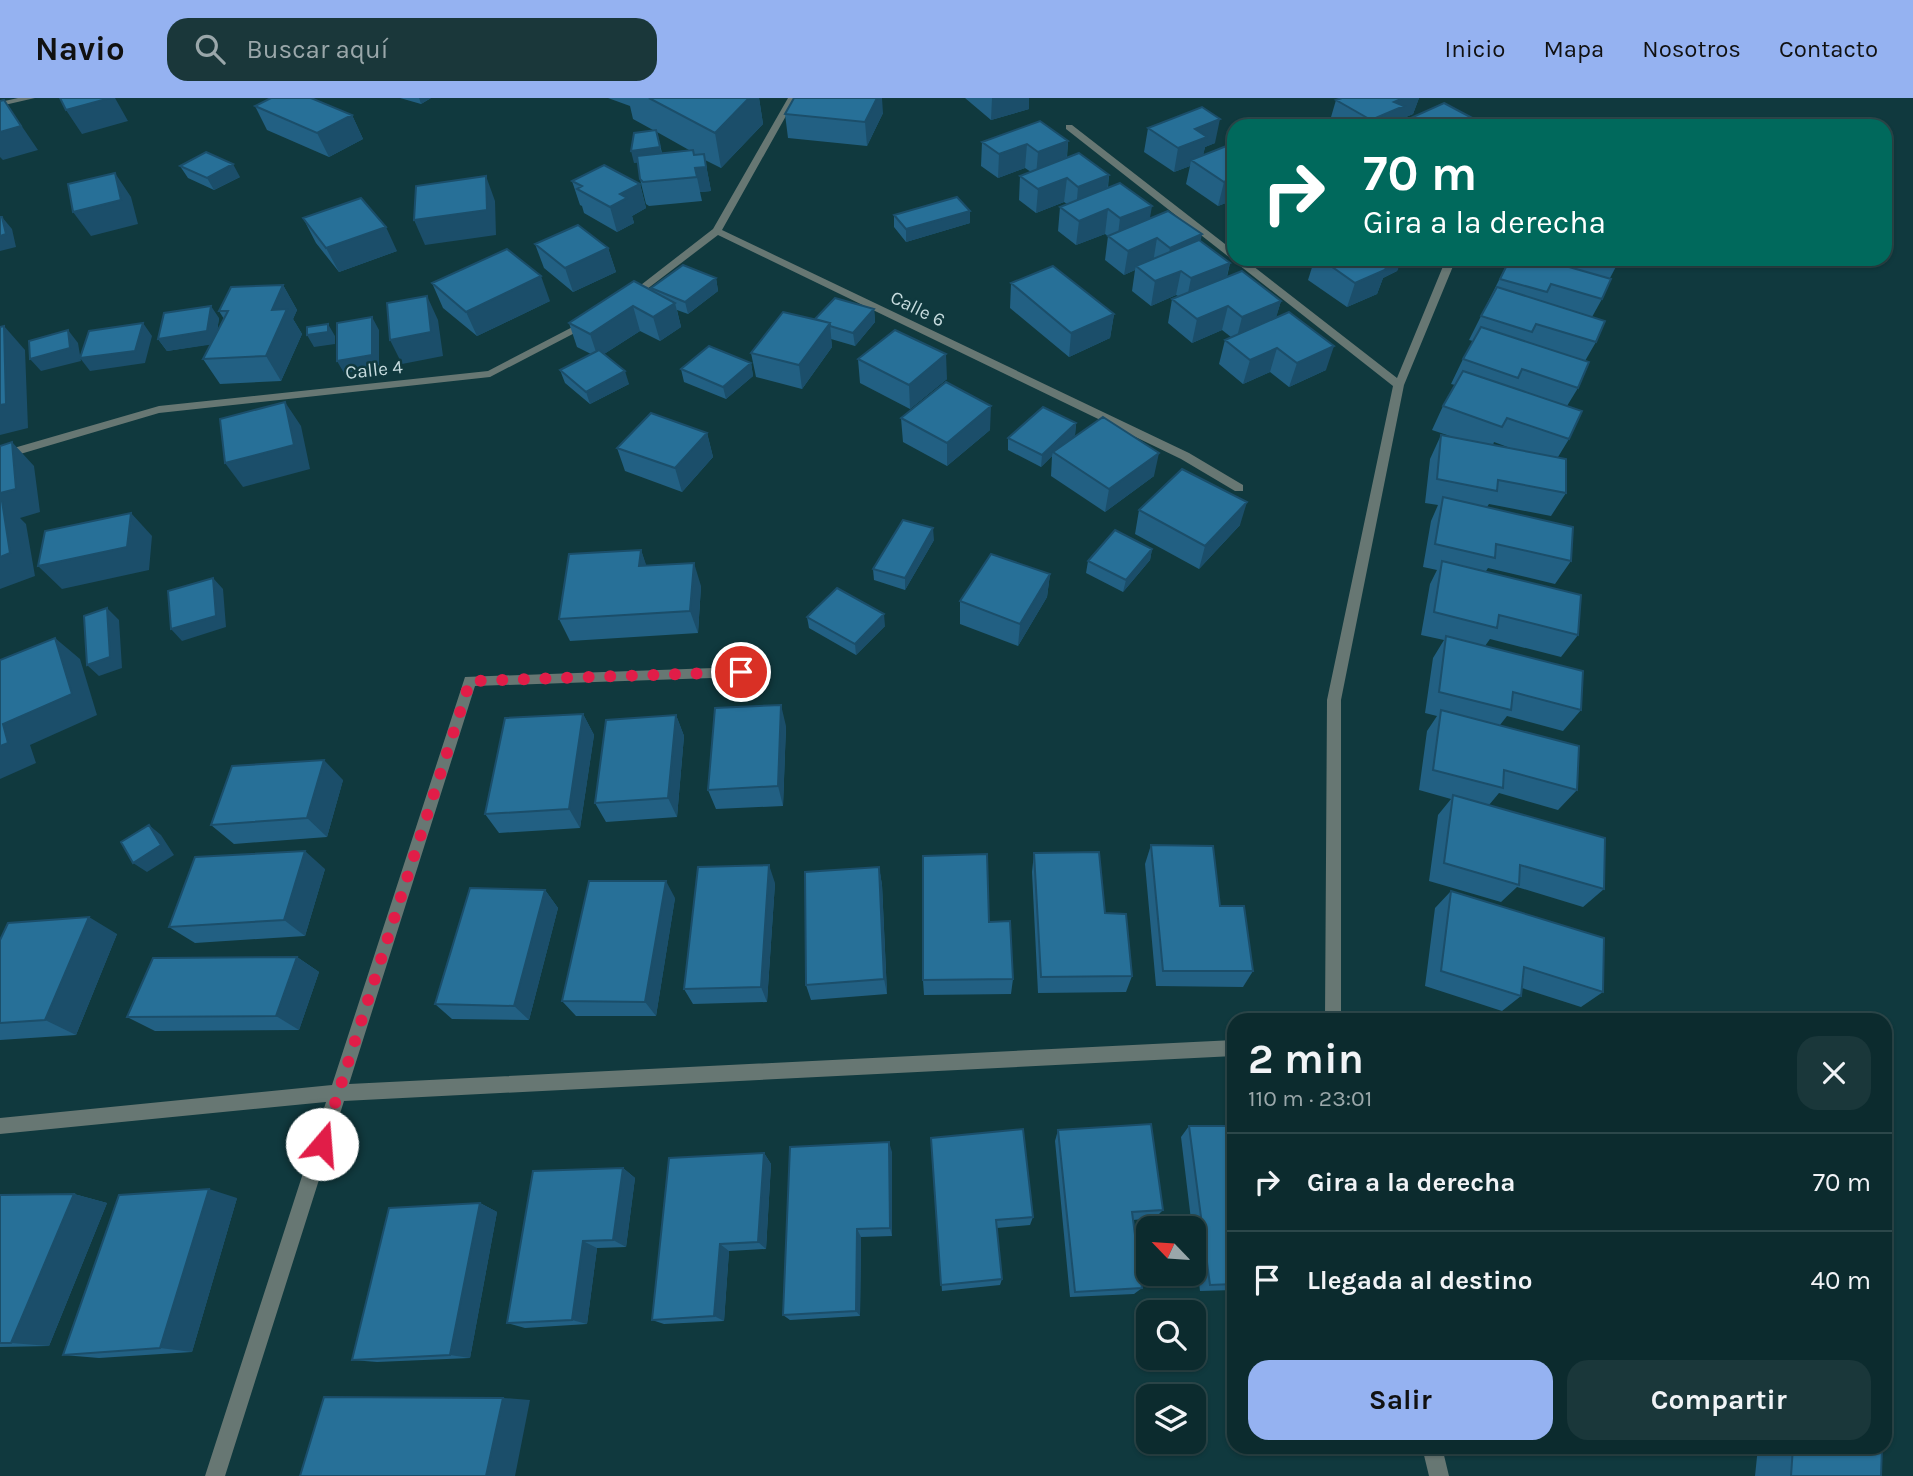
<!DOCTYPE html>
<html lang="es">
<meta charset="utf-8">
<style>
body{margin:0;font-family:Karla,sans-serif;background:#1a373a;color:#f1f3f6;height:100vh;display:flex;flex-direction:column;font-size:26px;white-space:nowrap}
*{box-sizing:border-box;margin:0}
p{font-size:23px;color:#9aa7aa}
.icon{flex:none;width:38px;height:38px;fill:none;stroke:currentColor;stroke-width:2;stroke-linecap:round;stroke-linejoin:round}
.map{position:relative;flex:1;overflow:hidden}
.details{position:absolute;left:1227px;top:915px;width:665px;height:441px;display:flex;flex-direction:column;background:#0c2b2e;border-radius:21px;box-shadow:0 2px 5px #0004,0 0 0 2px #2c474a}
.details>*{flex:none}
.banner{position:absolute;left:1227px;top:21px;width:665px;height:147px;border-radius:21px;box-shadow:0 2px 5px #0004,0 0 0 2px #2c474a;background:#00695c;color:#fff;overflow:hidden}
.needle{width:46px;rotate:295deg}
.buttons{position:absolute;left:1136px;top:1118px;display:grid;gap:14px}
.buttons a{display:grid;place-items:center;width:70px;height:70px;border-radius:14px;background:#0c2b2e;box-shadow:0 2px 5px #0004,0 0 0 2px #2c474a;font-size:35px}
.pin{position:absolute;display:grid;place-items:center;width:60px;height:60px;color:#fff;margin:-30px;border:4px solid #fff;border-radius:50%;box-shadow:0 2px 7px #0007}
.me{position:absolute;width:77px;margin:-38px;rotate:18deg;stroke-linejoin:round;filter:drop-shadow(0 0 5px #0008)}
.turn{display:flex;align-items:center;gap:24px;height:147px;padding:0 21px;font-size:32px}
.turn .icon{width:91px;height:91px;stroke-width:2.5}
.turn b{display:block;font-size:49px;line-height:60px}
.round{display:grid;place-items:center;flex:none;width:74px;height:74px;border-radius:21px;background:#1a373a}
.summary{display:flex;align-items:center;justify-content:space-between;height:119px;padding:0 21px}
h1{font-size:42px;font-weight:700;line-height:52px}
.action{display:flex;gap:14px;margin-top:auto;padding:14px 21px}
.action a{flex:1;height:80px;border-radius:21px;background:#95b2f1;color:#111;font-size:28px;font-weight:700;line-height:80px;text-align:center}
.action a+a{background:#1a373a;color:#f1f3f6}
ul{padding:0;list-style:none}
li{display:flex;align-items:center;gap:21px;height:98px;padding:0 21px;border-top:2px solid #2c474a}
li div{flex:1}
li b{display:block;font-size:26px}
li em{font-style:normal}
header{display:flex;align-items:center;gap:42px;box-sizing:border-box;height:98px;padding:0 35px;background:#95b2f1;color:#111}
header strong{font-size:33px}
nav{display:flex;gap:38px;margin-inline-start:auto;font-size:24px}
.search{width:490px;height:63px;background:#1a373a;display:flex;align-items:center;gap:18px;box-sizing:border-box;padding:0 24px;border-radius:21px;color:#9aa7aa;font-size:26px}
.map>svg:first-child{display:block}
</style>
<header>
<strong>Navio</strong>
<div class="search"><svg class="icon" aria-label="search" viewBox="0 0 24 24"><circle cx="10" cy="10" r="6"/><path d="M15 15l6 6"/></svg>Buscar aquí</div>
<nav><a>Inicio</a><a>Mapa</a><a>Nosotros</a><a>Contacto</a></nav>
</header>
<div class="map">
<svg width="1913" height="1378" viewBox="0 0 1913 1378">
<rect width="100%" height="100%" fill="#10393e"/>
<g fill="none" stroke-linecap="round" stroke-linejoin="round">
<path fill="#677773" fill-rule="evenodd" d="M18,0H35L0,8V4Z
M788,0H796L722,132L1189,355L1243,387V393H1235L1181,361L718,137L634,201H628V197L713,131Z
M1066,27H1072L1234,153V161H1244L1397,280L1446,161H1456L1404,287L1341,602V922H1325L1327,602L1393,288L1066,31Z
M586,222L590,223V227L490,279L159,315L0,362V354L159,308L488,273Z
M741,569L748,574L741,579L475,588L349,986L1234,942V958L344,1003L225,1378H205L326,1004L0,1036V1020L332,987L465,579Z
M1422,1349H1442L1449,1378H1429Z"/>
</g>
<path fill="#226083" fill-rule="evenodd" d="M400,0H431L421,6Z
M608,0H759L763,26L721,70L705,62L711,93L700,94L702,103L649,108L646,106L640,81L638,64L634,65L653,32L633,21L630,8ZM657,34L689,52L662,55Z
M965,0H1029V11L991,22Z
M1342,0H1419L1413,16L1399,22L1398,26L1473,28H1332L1329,26L1336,2Z
M255,8L352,17L363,41L329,59L267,32Z
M883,15L867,48L788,40L785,16Z
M1148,30L1215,45L1205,49L1203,57L1234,45V122L1227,117L1231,103L1218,108L1186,86L1190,68L1174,74L1144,54Z
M1068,43L1067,60L1109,77L1108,90L1149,121L1200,143L1230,165L1227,179L1281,203L1276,219L1326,272L1289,289L1270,274L1243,286L1219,266L1225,242L1231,239L1222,232L1192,245L1168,225L1172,201L1178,198L1176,197L1151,208L1132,193L1135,172L1124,177L1105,162L1108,138L1105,136L1076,147L1058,133L1060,109L1067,106L1064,104L1036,115L1019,102L1020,78L1031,74L1025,70L998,80L981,68L982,44Z
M180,68L240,79L214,92L188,80Z
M572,83L640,86L646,110L632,118L634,125L617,134L584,115L582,108L580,107Z
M894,117L970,125L906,144L894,129Z
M303,120L397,153L339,174L316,145Z
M535,146L608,150L616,174L573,194L544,170Z
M1283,161H1402L1397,173L1383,180L1377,196L1347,209L1308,182L1314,163L1298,170Z
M1507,161H1620L1610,180L1602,201L1592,219L1596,244L1585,263L1578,290L1567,308L1569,341L1558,359L1566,395L1551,418L1489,406L1487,409L1571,463L1555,486L1488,470L1486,473L1578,537L1561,559L1490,541L1485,548L1581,612L1563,633L1507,618L1500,627L1577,692L1558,712L1499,695L1489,707L1604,791L1583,809L1517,789L1501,804L1429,783L1438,717L1451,701L1419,692L1427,633L1437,618L1425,615L1433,560L1444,542L1421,537L1430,486L1437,472L1423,469L1431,423L1438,407L1425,405L1430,361L1441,337L1450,338L1432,332L1443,308L1455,287L1451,286L1463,261L1473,243L1469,242L1506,168H1504ZM1494,344L1513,351L1493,347Z
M716,180L718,193L688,216L677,212L681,229L660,243L640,233L604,256L629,286L590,306L565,285L560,272L591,256L577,249L569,225L652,193L651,190Z
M432,185L550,203L477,238L443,210Z
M1011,185L1114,216L1110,240L1069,259L1010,210Z
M283,187L297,212L293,221L302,236L281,283L220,286L203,261L211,246L167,253L158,241L219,220L217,234L224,221L219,213Z
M874,211L875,224L855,248L831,241L832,249L802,291L756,279L751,255L815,221Z
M858,261L947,281L910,311L860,285Z
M751,265L753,278L726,301L684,284L681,271Z
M901,320L990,332L947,368L903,344Z
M1076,325L1075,337L1067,344L1154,378L1105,414L1051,378L1052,358L1041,369L1008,352V340Z
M707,335L713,359L682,394L625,373L617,350Z
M1139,412L1240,427L1199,471L1135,436Z
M934,442L905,492L874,482L873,471Z
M1152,451L1150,462L1123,494L1086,475L1088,463Z
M641,452L646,468L701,488L698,535L570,543L559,521Z
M1050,476L1047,499L1018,548L960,526V503Z
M807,519L885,528L856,557L809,530Z
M583,616L594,637L580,730L499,735L485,716Z
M676,617L684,638L677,719L606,724L595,705Z
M786,628L783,708L716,711L708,692Z
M343,682L327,739L234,746L211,727Z
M1151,747L1220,808L1253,873L1243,889L1156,888L1145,766Z
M1034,755L1105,815L1132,878L1126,894L1038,895L1032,774Z
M879,769L882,787L887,896L811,902L806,887Z
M325,771L305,838L195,845L169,829Z
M775,785L767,904L693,906L684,891Z
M545,792L558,810L529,922L452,921L435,906Z
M1451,793L1603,894L1581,909L1522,890L1521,898L1502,913L1425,888L1435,810Z
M675,800L656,918H576L562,903Z
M989,824L1013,881L1011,896L924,897L923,882Z
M117,836L76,937L0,942V842Z
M297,859L319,874L299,932L155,933L127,919Z
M1189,1028H1234V1192L1200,1193L1194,1143V1130H1192L1181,1039Z
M1058,1032L1163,1112L1155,1120L1133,1122L1142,1190L1134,1196L1070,1199L1055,1043Z
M931,1040L1033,1119L1030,1127L997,1130L1002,1181L1000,1187L942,1193Z
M892,1054V1138L861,1139L860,1218L790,1222L783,1217Z
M764,1055L771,1066L766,1151L729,1153L724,1223L664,1226L652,1222Z
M623,1070L635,1080L626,1149L597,1150L587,1226L525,1230L507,1225Z
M74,1096L107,1105L49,1248L0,1249V1097Z
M237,1100L192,1254L99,1260L63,1257Z
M480,1105L497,1114L470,1260L377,1264L352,1262Z
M1758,1349H1882L1881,1378H1755Z"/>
<path fill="#1b4e6a" d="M110,0H115L128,23L82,36L66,12Z
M419,0H431L421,6Z
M749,0H759L763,26L721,70L715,35Z
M877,0H882L883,15L867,48L865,24Z
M992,0H1029V11L991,22Z
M1403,0H1419L1413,16L1399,22L1397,28H1369L1371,22L1394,4Z
M4,2L38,52L3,62L0,59V34Z
M352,17L363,41L329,59L317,35Z
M1220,21L1215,45L1205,49L1202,63L1191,62L1190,68L1174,74L1178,50L1195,31Z
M1476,22L1473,28H1462Z
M1068,43L1066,67L1036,78L1038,54Z
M1027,46L1025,70L998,80L999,56Z
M660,49L663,61L634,65L631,53Z
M704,56L711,93L700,94L702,103L695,70H697Z
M233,66L240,79L214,92L207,80Z
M115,75L131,99L138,126L91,138L73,114Z
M1109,77L1106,101L1076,113L1078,89Z
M486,78L495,103L496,137L425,147L414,122Z
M1234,79V94L1233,93L1231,103L1218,108L1224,84Z
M1067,80L1064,104L1036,115L1038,91Z
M640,86L646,110L632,118L634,125L617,134L610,109L620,96Z
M1152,108L1148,132L1117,145L1120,120Z
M1108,111L1105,136L1076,147L1079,123Z
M970,113V125L906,144V131Z
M2,119L12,131L16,149L0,153V138Z
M386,129L397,153L339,174L326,150Z
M1202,136L1197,161L1166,174L1170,150Z
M1157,140L1153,165L1136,168L1135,172L1124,177L1128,153Z
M608,150L616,174L573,194L565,170Z
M1301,161H1315L1314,163L1298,170Z
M1379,161H1402L1397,173L1383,180L1377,196L1347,209L1355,185L1375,163Z
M1230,165L1224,189L1186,205L1191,180Z
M1181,173L1176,197L1151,208L1155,183Z
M541,178L550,203L477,238L466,214Z
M716,180L718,193L688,216L685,204Z
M283,187L297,212L293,221L302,236L281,283L266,258L272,212Z
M427,198L438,222L443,258L402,266L390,242Z
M1281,203L1274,227L1236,243L1242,219Z
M675,205L681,229L660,243L653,219Z
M211,208L219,220L215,246L167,253L158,241Z
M633,208L640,233L598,260L590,236Z
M1228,208L1222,232L1192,245L1197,221Z
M874,211L875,224L855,248L853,235Z
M1114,216L1110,240L1069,259L1071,235Z
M372,219L379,232V269L344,275L337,263Z
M143,225L152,238L145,265L90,273L80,260Z
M830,225L832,249L802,291L799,267Z
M328,226L335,238V246L314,249L307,237Z
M4,228L25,252L28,330L0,337V307Z
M68,232L78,245L81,263L41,273L30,261Z
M1334,248L1326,272L1289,289L1297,265Z
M1277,250L1270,274L1243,286L1250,262Z
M946,256L947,281L910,311L909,287Z
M751,265L753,278L726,301L723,289Z
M625,273L629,286L590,306L586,294Z
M285,304L301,328L310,371L243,389L225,365Z
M991,308L990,332L947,368V345Z
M1076,325L1075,337L1055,355L1053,354L1052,358L1041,369L1042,357Z
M707,335L713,359L682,394L675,370Z
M12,344L34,368L40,414L20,420L26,426L35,478L0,491V395Z
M1159,355L1154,378L1105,414L1109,391Z
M1247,404L1240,427L1199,471L1205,448Z
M131,415L152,438L149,472L62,491L38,468Z
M933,430L934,442L905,492V480Z
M1152,451L1150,462L1123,494L1126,482Z
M641,452L649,475L639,468Z
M694,465L701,488L698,535L690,513Z
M1050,476L1047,499L1018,548L1020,526Z
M213,480L223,491L226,529L182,543L171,531Z
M107,510L119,522L122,570L99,578L87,567Z
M884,516L885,528L856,557L855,546Z
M55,540L80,561L97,617L30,647L36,665L0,681V648L3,626Z
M781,607L786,628L783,708L778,688Z
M583,616L594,637L580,730L569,711Z
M676,617L684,638L677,719L668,700Z
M324,662L343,682L327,739L307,720Z
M149,727L161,737L174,757L147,774L133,765Z
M305,753L325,771L305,838L284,822Z
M769,767L775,785L767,904L761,889Z
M879,769L882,787L887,896L884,881Z
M666,783L675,800L656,918L645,904Z
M545,792L558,810L529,922L514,908Z
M89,819L117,836L76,937L45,922Z
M297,859L319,874L299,932L276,918Z
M889,1044L892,1054V1138L890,1130Z
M764,1055L771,1066L766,1151L758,1144Z
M623,1070L635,1080L626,1149L613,1142Z
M209,1091L237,1100L192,1254L160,1250Z
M74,1096L107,1105L49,1248L11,1245Z
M480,1105L497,1114L470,1260L450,1257Z
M857,1131L861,1139L860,1218L856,1213Z
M583,1143L597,1150L587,1226L572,1222Z
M720,1146L729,1153L724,1223L714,1218Z
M503,1300L530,1302L515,1378H486Z"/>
<path fill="#277098" stroke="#1b4e6a" stroke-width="2" d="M60,0H110L66,12Z
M271,0H311L352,17L317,35L255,8Z
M649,0H749L715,35Z
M794,0H877L865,24L785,16Z
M1342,0H1403L1394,4L1404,8L1371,22L1336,2Z
M4,2L21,28L0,34V3Z
M1444,5L1476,22L1462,28H1393Z
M1202,9L1220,21L1195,31L1207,39L1178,50L1148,30Z
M1040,23L1068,43L1038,54L1027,46L999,56L982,44Z
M656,32L660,49L631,53L634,35Z
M1234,45V79L1224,84L1191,62Z
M693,52L694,57L704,56L706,69L695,70L697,79L643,84L640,81L637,58Z
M206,54L233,66L207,80L180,68Z
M1079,55L1109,77L1078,89L1067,80L1038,91L1020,78Z
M604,67L640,86L620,96L627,100L610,109L577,91L582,88L572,83Z
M115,75L121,102L73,114L68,86Z
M486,78L487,112L414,122L416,88Z
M1120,85L1152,108L1120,120L1108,111L1079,123L1060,109Z
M957,99L970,113L906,131L894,117Z
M361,100L386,129L326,150L303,120Z
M1168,113L1202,136L1170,150L1157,140L1128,153L1108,138Z
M0,119H2L6,136L0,138Z
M578,127L608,150L565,170L535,146Z
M1199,142L1230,165L1191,180L1181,173L1155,183L1136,168Z
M507,151L541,178L466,214L432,185Z
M1321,161H1379L1375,163L1387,171L1355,185Z
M1510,161H1541L1611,181L1602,201L1551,186L1547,194L1500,181Z
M683,167L716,180L685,204L651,190Z
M1053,168L1114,216L1071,235L1011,185Z
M1242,173L1281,203L1242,219L1228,208L1197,221L1172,201Z
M634,183L675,205L653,219L633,208L590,236L569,225Z
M283,187L272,212L287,211L266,258L203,261L228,213H219L231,189Z
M1497,189L1605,223L1596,244L1536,226L1532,234L1481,218Z
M427,198L431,234L390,242L387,205Z
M835,200L874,211L853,235L830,228V225L815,221Z
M211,208L207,233L158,241L164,215Z
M783,214L830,225L799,267L751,255Z
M1289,214L1334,248L1297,265L1277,250L1250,262L1225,242Z
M372,219V257L337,263V225Z
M143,225L135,253L80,260L89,233Z
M328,226V234L307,237V229Z
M4,228L6,306L0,307V229Z
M1481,229L1589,264L1578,290L1522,271L1518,280L1463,261Z
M68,232L70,250L30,261L29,243Z
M895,232L946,256L909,287L858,261Z
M709,248L751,265L723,289L681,271Z
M599,252L625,273L586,294L560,272Z
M1463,273L1582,313L1569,341L1507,320L1502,329L1443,308Z
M946,284L991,308L947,345L901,320Z
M285,304L294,347L225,365L220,321Z
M1043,309L1076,325L1042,357L1008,340Z
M651,315L707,335L675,370L617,350Z
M1103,319L1159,355L1109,391L1053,354Z
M1441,337L1566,361V395L1498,382L1497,393L1437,381Z
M12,344L16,391L0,395V348Z
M1182,371L1247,404L1205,448L1139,412Z
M1443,399L1573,429L1571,463L1496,446L1495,460L1435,446Z
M0,403H2L10,455L0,459Z
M131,415L127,449L38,468L45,433Z
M903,422L933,430L905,480L873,471Z
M1115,432L1152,451L1126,482L1088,463Z
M641,452L639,468L694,465L690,513L559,521L569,456Z
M991,456L1050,476L1020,526L960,503Z
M1442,463L1581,497L1578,537L1499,517L1497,530L1434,514Z
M213,480L216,518L171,531L168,493Z
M837,490L884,516L855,546L807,519Z
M107,510L110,559L87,567L84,518Z
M1446,538L1583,573L1581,612L1513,594L1511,612L1439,594Z
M55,540L72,596L3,626L8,645L0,648V562Z
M781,607L778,688L708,692L715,610Z
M1441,612L1579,648L1577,692L1504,672L1503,690L1433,672Z
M583,616L569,711L485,716L505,620Z
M676,617L668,700L595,705L606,622Z
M324,662L307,720L211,727L232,668Z
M1453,697L1605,740L1604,791L1520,767L1519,787L1444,765Z
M149,727L161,747L133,765L121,744Z
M1151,747L1213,748L1220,808H1244L1253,873H1163Z
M305,753L284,822L169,829L195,759Z
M1099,754L1105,815L1126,816L1132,878L1041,879L1034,755Z
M987,756L989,824L1010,823L1013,881L923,882V758Z
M769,767L761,889L684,891L698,769Z
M879,769L884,881L806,887L805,774Z
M589,783H666L645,904L562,903Z
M470,790L545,792L514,908L435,906Z
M1451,793L1604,840L1603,894L1524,869L1521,898L1441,873Z
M89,819L45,922L0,925V842L8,825Z
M297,859L276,918L127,919L153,860Z
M1151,1026L1163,1112L1132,1114L1142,1190L1075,1194L1058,1032Z
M1189,1028H1234V1186L1210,1187Z
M1023,1031L1033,1119L996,1122L1002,1181L941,1187L931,1040Z
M889,1044L890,1130L857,1131L856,1213L783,1217L790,1049Z
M764,1055L758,1144L720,1146L714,1218L652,1222L669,1060Z
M623,1070L613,1142L583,1143L572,1222L507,1225L533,1073Z
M209,1091L160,1250L63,1257L119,1097Z
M74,1096L11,1245H0V1097Z
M480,1105L450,1257L352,1262L389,1110Z
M324,1299L503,1300L486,1378H300Z
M1793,1349H1882L1881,1378H1791Z"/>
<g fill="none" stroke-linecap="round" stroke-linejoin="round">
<path stroke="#e11d48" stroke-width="12" stroke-dasharray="0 21.6" d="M322,1046L470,583L741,574"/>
</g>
<g text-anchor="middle" stroke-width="5" stroke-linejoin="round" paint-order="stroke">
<g font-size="19" fill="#c7dcdf" stroke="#10393e">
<text transform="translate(918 210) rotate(26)" y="7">Calle 6</text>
<text transform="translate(374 271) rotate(-6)" y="7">Calle 4</text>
</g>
</g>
</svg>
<div class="buttons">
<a><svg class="needle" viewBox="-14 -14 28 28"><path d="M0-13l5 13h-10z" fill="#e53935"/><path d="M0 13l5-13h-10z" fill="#9aa7aa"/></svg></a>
<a><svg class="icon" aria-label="search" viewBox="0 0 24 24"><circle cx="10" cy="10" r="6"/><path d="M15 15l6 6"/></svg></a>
<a><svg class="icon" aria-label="layers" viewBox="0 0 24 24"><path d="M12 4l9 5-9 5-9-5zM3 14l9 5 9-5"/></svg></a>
</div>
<div class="pin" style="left:741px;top:574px;background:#d93025"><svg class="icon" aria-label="arrive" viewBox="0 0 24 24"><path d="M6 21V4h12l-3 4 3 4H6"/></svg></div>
<svg class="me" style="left:322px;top:1046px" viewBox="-20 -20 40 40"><circle r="19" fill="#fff"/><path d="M0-13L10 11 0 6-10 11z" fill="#e11d48"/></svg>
<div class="banner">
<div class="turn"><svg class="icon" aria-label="right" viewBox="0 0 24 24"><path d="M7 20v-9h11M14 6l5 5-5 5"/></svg><div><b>70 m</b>Gira a la derecha</div></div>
</div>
<section class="details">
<div class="summary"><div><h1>2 min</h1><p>110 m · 23:01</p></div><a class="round"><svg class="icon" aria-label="close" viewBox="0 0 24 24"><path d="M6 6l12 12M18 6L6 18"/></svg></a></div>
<ul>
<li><svg class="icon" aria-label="right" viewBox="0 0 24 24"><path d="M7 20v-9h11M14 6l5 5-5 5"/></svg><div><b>Gira a la derecha</b></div><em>70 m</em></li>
<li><svg class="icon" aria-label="arrive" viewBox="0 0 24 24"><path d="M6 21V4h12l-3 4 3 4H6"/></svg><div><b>Llegada al destino</b></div><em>40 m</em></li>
</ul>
<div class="action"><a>Salir</a><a>Compartir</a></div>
</section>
</div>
